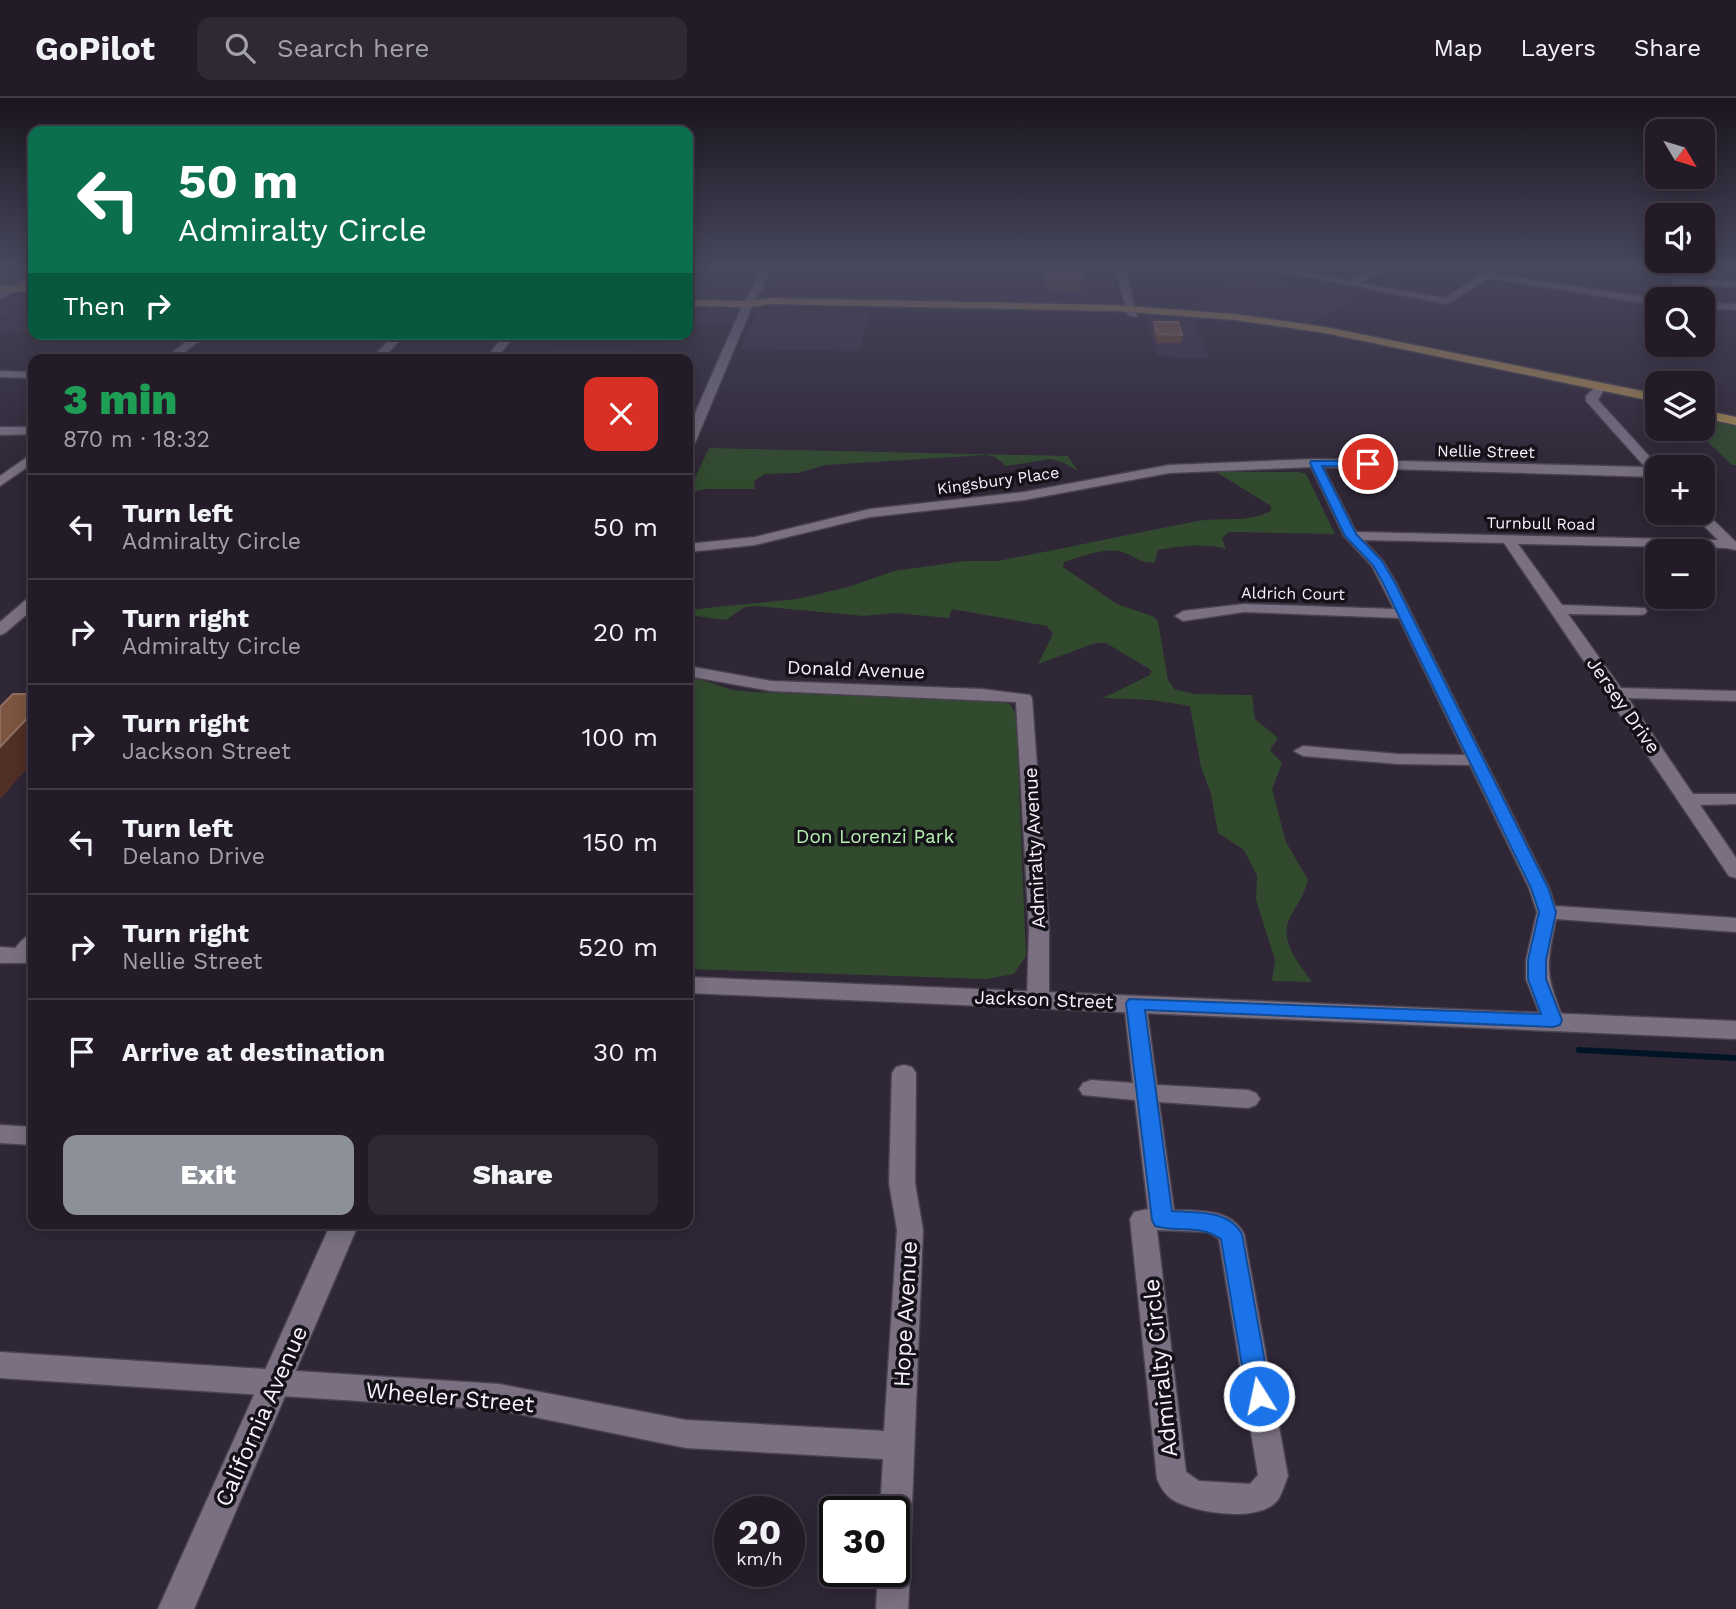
<!DOCTYPE html>
<meta charset="utf-8">
<style>
body{margin:0;font-family:"Work Sans",sans-serif;background:#2f2934;color:#f1f3f6;height:100vh;display:flex;flex-direction:column;font-size:26px;white-space:nowrap}
*{box-sizing:border-box;margin:0}
p{font-size:23px;color:#a3a1a8}
.icon{flex:none;width:38px;height:38px;fill:none;stroke:currentColor;stroke-width:2;stroke-linecap:round;stroke-linejoin:round}
.map{position:relative;flex:1;overflow:hidden}
.details{position:absolute;left:28px;top:256px;width:665px;height:875px;display:flex;flex-direction:column;background:#231c28;border-radius:14px;box-shadow:0 4px 18px #0003,0 0 0 2px #403a45}
.details>*{flex:none}
.top-card{position:absolute;left:28px;top:28px;width:665px;height:214px;border-radius:14px;box-shadow:0 4px 18px #0003,0 0 0 2px #403a45;background:#0b6e4f;color:#fff;overflow:hidden}
.needle{width:46px;rotate:128deg}
.fabs{position:absolute;left:1645px;top:21px;display:grid;gap:14px}
.fabs a{display:grid;place-items:center;width:70px;height:70px;border-radius:14px;background:#231c28;box-shadow:0 4px 18px #0003,0 0 0 2px #403a45;font-size:35px}
.speed{position:absolute;left:714px;top:1398px;display:flex;gap:14px;font-size:35px;font-weight:700;text-align:center}
.speed>*{display:grid;place-content:center;width:91px;height:91px;border-radius:50%;background:#231c28;box-shadow:0 4px 18px #0003,0 0 0 2px #403a45;line-height:1}
.speed small{font-size:18px;font-weight:400}
.speed .limit{border:4px solid #111;border-radius:10px;background:#fff;color:#111}
.pin{position:absolute;display:grid;place-items:center;width:60px;height:60px;color:#fff;margin:-30px;border:4px solid #fff;border-radius:50%;box-shadow:0 2px 7px #0007}
.me{position:absolute;width:77px;margin:-38px;rotate:350deg;stroke-linejoin:round;filter:drop-shadow(0 0 5px #0008)}
.turn{display:flex;align-items:center;gap:24px;height:147px;padding:0 35px;font-size:32px}
.turn .icon{width:91px;height:91px;stroke-width:2.5}
.turn b{display:block;font-size:49px;line-height:60px}
.then{display:flex;align-items:center;height:66px;padding:0 35px;background:#0003;gap:14px;font-size:26px}
.round{display:grid;place-items:center;flex:none;width:74px;height:74px;border-radius:14px;background:#2f2934}
.summary{display:flex;align-items:center;justify-content:space-between;height:119px;padding:0 35px}
h1{font-size:42px;font-weight:800;line-height:52px;color:#1e9e55}
.primary-button{display:flex;gap:14px;margin-top:auto;padding:14px 35px}
.primary-button a{flex:1;height:80px;border-radius:14px;background:#8c9099;color:#fff;font-size:28px;font-weight:800;line-height:80px;text-align:center}
.primary-button a+a{background:#2f2934;color:#f1f3f6}
ul{padding:0;list-style:none}
li{display:flex;align-items:center;gap:21px;height:105px;padding:0 35px;border-top:2px solid #403a45}
li div{flex:1}
li b{display:block;font-size:26px}
li em{font-style:normal}
header{display:flex;align-items:center;gap:42px;box-sizing:border-box;height:98px;padding:0 35px;background:#231c28;border-bottom:2px solid #403a45}
header strong{font-size:33px}
nav{display:flex;gap:38px;margin-inline-start:auto;font-size:24px}
.search{width:490px;height:63px;background:#2f2934;display:flex;align-items:center;gap:18px;box-sizing:border-box;padding:0 24px;border-radius:14px;color:#a3a1a8;font-size:26px}
.map>svg:first-child{display:block}
</style>
<header>
<strong>GoPilot</strong>
<div class="search"><svg class="icon" aria-label="search" viewBox="0 0 24 24"><circle cx="10" cy="10" r="6"/><path d="M15 15l6 6"/></svg>Search here</div>
<nav><a>Map</a><a>Layers</a><a>Share</a></nav>
</header>
<div class="map">
<svg width="1736" height="1511" viewBox="0 0 1736 1511">
<rect width="100%" height="100%" fill="#2f2636"/>
<path fill="#3b2f44" d="M780,169H1007L1034,175L1013,169L1110,171L1120,204L1106,207L1043,206L1041,176L1038,175L1039,205L688,200V185L773,186Z
M1244,182L1354,202L1309,226L1253,217L1184,211Z
M11,199H33V235L0,234V224L9,218H0V205Z
M688,211H734L728,228H688Z
M759,212L869,214L859,253L740,251Z
M1146,219L1193,222L1209,260L1158,259Z
M554,250L587,251L634,252L629,261H547Z"/>
<path fill="#314a2e" d="M0,169H33V177L10,189L0,188Z
M1599,169H1736V176L1640,173L1634,179Z
M1703,319L1736,326V367H1732L1694,331H1703Z
M709,350L1068,358L1078,373L1064,365L1051,361L1006,368L995,359L986,357L826,367L798,375L765,376L754,383L755,391H706L688,395Z
M1216,374H1299L1306,376L1335,436L1229,434L1222,440L1226,451C1204,445 1180,448 1158,452L1155,464C1140,467 1133,456 1119,453C1103,450 1079,459 1064,464L1063,469L1117,506L1152,518L1158,523L1168,582L1174,591L1194,596L1252,597L1255,621L1278,640L1270,652L1282,665L1272,691L1286,744L1308,782C1304,797 1298,805 1291,818C1277,841 1299,865 1312,884L1272,883L1275,862L1256,802L1257,778L1244,752L1218,735L1211,696L1201,669L1190,608L1152,602L1103,600L1150,577L1151,572L1106,545H1096L1038,566L1053,536L1047,528L952,511L949,520L893,515L864,518L756,508L745,509L726,522L688,517V512L797,501L848,489L894,473L965,463H998C1065,450 1131,436 1198,423C1223,419 1248,425 1271,413V408Z
M688,578L733,592L754,594L996,603L1010,606L1016,616L1026,858L1014,876L986,881L688,871Z"/>
<g fill="none" stroke-linecap="round" stroke-linejoin="round">
<path stroke="#001425" stroke-width="6" d="M1579,952L1734,960"/>
<g stroke="#48414e" stroke-width="3">
<path id="street" d="M1257,169H1277L1351,183L1377,169H1383V173L1361,185L1445,200L1494,169H1500L1496,176L1657,201V207L1489,180L1447,206Z
M33,177V184L0,201V194Z
M1675,181L1736,183V189L1681,186L1674,197L1676,201H1666L1664,197Z
M1703,204L1736,206V212L1703,210Z
M196,236H208L176,261H164Z
M501,241L510,243L496,261H485Z
M389,242L398,244L382,261H371Z
M0,273L33,274V280L0,279Z
M1597,287L1606,289L1598,302L1659,369L1657,379L1323,369L1356,434L1718,442L1691,415H1703V412L1736,444V452L1726,450L1518,446L1562,507L1645,510L1647,513L1645,516L1640,517L1568,516L1621,590L1736,593V603L1628,600L1693,696H1736V706L1700,707L1736,760V780L1729,778L1504,445L1363,442L1383,463L1395,483L1549,790L1555,808L1736,820V834L1556,821C1546,871 1545,875 1564,922L1561,927L1553,930L1545,927L1542,922L1526,881V862L1537,814L1529,790L1470,667L1398,666L1303,658L1294,653L1303,648L1398,656L1465,657L1399,520L1244,514L1183,523L1175,518L1183,513L1244,506L1394,511L1372,468L1344,438L1311,369L1169,375L1024,402L870,419L755,447L688,454V446L755,439L870,411L1024,394L1169,367L1315,361L1645,369L1586,303V298Z
M0,329H33V336L0,337Z
M33,355V365L0,388V378Z
M33,499V511L5,535L0,537V524L28,500Z
M688,568L771,583L982,591L1030,597L1032,600L1049,831V901L1046,906L1038,908L1030,906L1027,901L1029,831L1016,604L771,593L688,578Z
M33,836V857L28,863H14L10,858C16,849 22,839 33,836Z
M1135,898L1143,900L1146,905L1157,987L1248,992L1256,995L1260,1001L1256,1007L1248,1010L1159,1004L1174,1112C1199,1113 1231,1110 1244,1136L1288,1378C1285,1385 1282,1397 1277,1403C1258,1425 1195,1415 1173,1402C1165,1397 1161,1390 1157,1381L1130,1121L1134,1114L1148,1111L1135,1002L1083,997L1079,991L1083,985L1091,982L1133,985L1124,905L1127,900ZM1157,1132L1209,1134L1219,1141L1258,1377L1250,1386L1199,1383L1186,1374Z
M904,967L912,969L916,975L915,1085L923,1132L910,1457L906,1465L910,1474L908,1511H876L878,1474H894V1414H880L883,1361L686,1350L499,1312L0,1280V1254L499,1286L686,1322L884,1333L897,1132L889,1085L892,975L896,969Z
M0,1027L33,1029V1047L0,1045Z"/>
</g>
<g stroke="#48414e" stroke-width="3">
<path id="secondary" d="M764,169H774L753,206L695,345L688,349V331L743,206Z
M1115,169H1125L1137,219L1128,217Z
M0,849L33,851V865H0Z
M688,879L1736,923V941L688,895Z
M331,1125H359L194,1511H158Z"/>
</g>
<g stroke="#48414e" stroke-width="3">
<path id="primary" d="M0,187L33,188V194L0,193Z
M771,200L1115,207L1235,216L1325,229L1657,296V304L1325,235L1235,222L1115,213L771,206L748,209L688,208V202L748,203Z
M1703,312L1736,319V327L1703,320Z"/>
</g>
<use href="#street" fill="#7a7082" fill-rule="evenodd"/>
<use href="#secondary" fill="#7a7082" fill-rule="evenodd"/>
<use href="#primary" fill="#a88853" fill-rule="evenodd"/>
</g>
<path fill="#6e422b" d="M1043,169H1080L1082,181L1081,193L1045,192Z
M1154,224L1182,237L1181,245H1157L1153,232Z
M512,236H555L553,239L513,238Z"/>
<path fill="#4f2f26" d="M33,614V664L0,701V649Z"/>
<path fill="#7d5541" stroke="#906e5f" stroke-width="2" d="M1044,169H1080L1082,181H1046Z
M1154,224H1178L1182,237L1158,236Z
M13,596H33V614L0,649V609Z"/>
<linearGradient id="sky" x2="0" y2="1"><stop stop-color="#1a151e"/><stop offset="0.44" stop-color="#47475d"/><stop offset="1" stop-color="#47475d" stop-opacity="0"/></linearGradient>
<rect width="1736" height="381" fill="url(#sky)"/>
<path fill="#1a73e8" stroke="#114b97" stroke-width="2" d="M1311,363H1368L1373,366L1368,369L1322,368L1356,436L1382,463L1394,483L1548,790L1556,814L1546,862V881L1562,922L1560,927L1553,929L1145,912L1172,1113C1196,1115 1229,1111 1242,1136L1271,1298L1268,1305L1259,1308L1251,1305L1247,1298L1221,1141C1201,1126 1178,1135 1155,1128L1152,1122L1126,905L1129,901L1541,916L1528,881V862L1539,814L1531,790L1382,483L1373,467L1345,438L1310,365Z"/>
<g text-anchor="middle" stroke-width="7" stroke-linejoin="round" paint-order="stroke">
<g font-size="16" fill="#f8f2fd" stroke="#151118">
<text transform="translate(1486 353) rotate(1)" y="6">Nellie Street</text>
<text transform="translate(998 382) rotate(-8)" y="6">Kingsbury Place</text>
<text transform="translate(1541 425) rotate(1)" y="6">Turnbull Road</text>
<text transform="translate(1293 495) rotate(1)" y="6">Aldrich Court</text>
</g>
<g font-size="19" fill="#f8f2fd" stroke="#151118">
<text transform="translate(856 571) rotate(2)" y="7">Donald Avenue</text>
<text transform="translate(1624 607) rotate(55)" y="7">Jersey Drive</text>
<text transform="translate(1034 750) rotate(-93)" y="7">Admiralty Avenue</text>
<text transform="translate(1044 901) rotate(2)" y="7">Jackson Street</text>
</g>
<g font-size="19" fill="#b5f1af" stroke="#151118">
<text x="875" y="745">Don Lorenzi Park</text>
</g>
<g font-size="23" fill="#f8f2fd" stroke="#151118">
<text transform="translate(905 1216) rotate(-87)" y="8">Hope Avenue</text>
<text transform="translate(1160 1270) rotate(-96)" y="8">Admiralty Circle</text>
<text transform="translate(450 1299) rotate(5)" y="8">Wheeler Street</text>
<text transform="translate(261 1318) rotate(-66)" y="8">California Avenue</text>
</g>
</g>
</svg>
<div class="fabs">
<a><svg class="needle" viewBox="-14 -14 28 28"><path d="M0-13l5 13h-10z" fill="#e53935"/><path d="M0 13l5-13h-10z" fill="#a3a1a8"/></svg></a>
<a><svg class="icon" aria-label="sound" viewBox="0 0 24 24"><path d="M4 9h4l5-4v14l-5-4H4zM17 9q2 3 0 6"/></svg></a>
<a><svg class="icon" aria-label="search" viewBox="0 0 24 24"><circle cx="10" cy="10" r="6"/><path d="M15 15l6 6"/></svg></a>
<a><svg class="icon" aria-label="layers" viewBox="0 0 24 24"><path d="M12 4l9 5-9 5-9-5zM3 14l9 5 9-5"/></svg></a>
<a>+</a>
<a>−</a>
</div>
<div class="speed"><div>20<small>km/h</small></div><div class="limit">30</div></div>
<div class="pin" style="left:1368px;top:366px;background:#d93025"><svg class="icon" aria-label="arrive" viewBox="0 0 24 24"><path d="M6 21V4h12l-3 4 3 4H6"/></svg></div>
<svg class="me" style="left:1259px;top:1298px" viewBox="-20 -20 40 40"><circle r="17" fill="#1a73e8" stroke="#fff" stroke-width="3"/><path d="M0-11L8 9 0 5-8 9z" fill="#fff"/></svg>
<div class="top-card">
<div class="turn"><svg class="icon" aria-label="left" viewBox="0 0 24 24"><path d="M17 20v-9H6M10 6l-5 5 5 5"/></svg><div><b>50 m</b>Admiralty Circle</div></div>
<div class="then">Then<svg class="icon" aria-label="right" viewBox="0 0 24 24"><path d="M7 20v-9h11M14 6l5 5-5 5"/></svg></div>
</div>
<section class="details">
<div class="summary"><div><h1>3 min</h1><p>870 m · 18:32</p></div><a class="round" style="background:#d93025;color:#fff"><svg class="icon" aria-label="close" viewBox="0 0 24 24"><path d="M6 6l12 12M18 6L6 18"/></svg></a></div>
<ul>
<li><svg class="icon" aria-label="left" viewBox="0 0 24 24"><path d="M17 20v-9H6M10 6l-5 5 5 5"/></svg><div><b>Turn left</b><p>Admiralty Circle</p></div><em>50 m</em></li>
<li><svg class="icon" aria-label="right" viewBox="0 0 24 24"><path d="M7 20v-9h11M14 6l5 5-5 5"/></svg><div><b>Turn right</b><p>Admiralty Circle</p></div><em>20 m</em></li>
<li><svg class="icon" aria-label="right" viewBox="0 0 24 24"><path d="M7 20v-9h11M14 6l5 5-5 5"/></svg><div><b>Turn right</b><p>Jackson Street</p></div><em>100 m</em></li>
<li><svg class="icon" aria-label="left" viewBox="0 0 24 24"><path d="M17 20v-9H6M10 6l-5 5 5 5"/></svg><div><b>Turn left</b><p>Delano Drive</p></div><em>150 m</em></li>
<li><svg class="icon" aria-label="right" viewBox="0 0 24 24"><path d="M7 20v-9h11M14 6l5 5-5 5"/></svg><div><b>Turn right</b><p>Nellie Street</p></div><em>520 m</em></li>
<li><svg class="icon" aria-label="arrive" viewBox="0 0 24 24"><path d="M6 21V4h12l-3 4 3 4H6"/></svg><div><b>Arrive at destination</b></div><em>30 m</em></li>
</ul>
<div class="primary-button"><a>Exit</a><a>Share</a></div>
</section>
</div>
